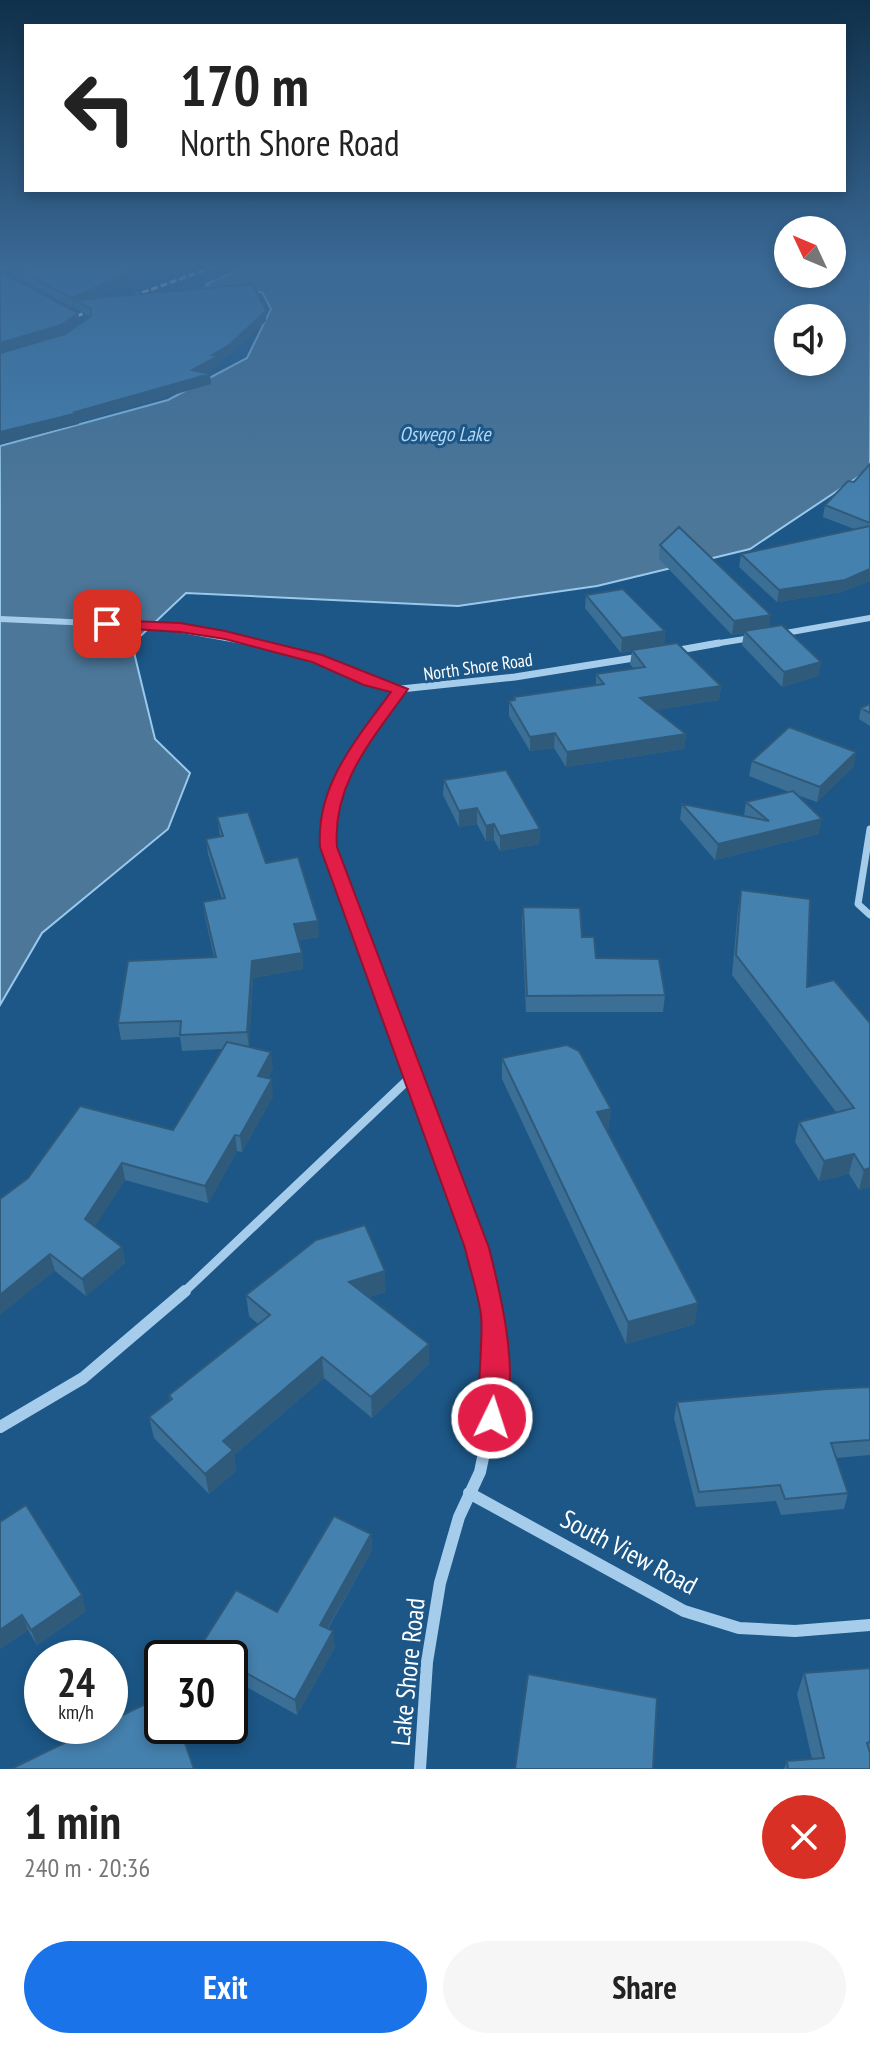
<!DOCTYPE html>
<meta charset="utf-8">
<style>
body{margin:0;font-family:"PT Sans Narrow",sans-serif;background:#f6f6f6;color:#222;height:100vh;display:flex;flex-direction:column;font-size:30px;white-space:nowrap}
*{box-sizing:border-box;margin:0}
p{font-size:26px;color:#767676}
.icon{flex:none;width:44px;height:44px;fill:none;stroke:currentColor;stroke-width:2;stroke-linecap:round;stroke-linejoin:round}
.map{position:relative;height:1769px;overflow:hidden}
.sheet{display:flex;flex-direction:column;background:#fff;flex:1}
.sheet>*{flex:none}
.top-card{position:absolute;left:24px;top:24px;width:822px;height:168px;border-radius:0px;box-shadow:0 4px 12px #0003;background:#fff;color:#222;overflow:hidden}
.needle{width:52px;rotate:314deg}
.controls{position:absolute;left:774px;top:216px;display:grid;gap:16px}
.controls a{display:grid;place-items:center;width:72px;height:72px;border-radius:50%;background:#fff;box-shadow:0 4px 12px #0003;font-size:40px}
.speed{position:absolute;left:24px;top:1640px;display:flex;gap:16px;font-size:40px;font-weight:700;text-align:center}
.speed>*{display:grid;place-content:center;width:104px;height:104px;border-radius:50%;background:#fff;box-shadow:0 4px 12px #0003;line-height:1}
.speed small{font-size:20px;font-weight:400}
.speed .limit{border:4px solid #111;border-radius:12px;background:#fff;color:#111}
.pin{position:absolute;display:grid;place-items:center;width:68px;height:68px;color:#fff;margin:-34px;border-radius:16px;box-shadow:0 4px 12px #0006}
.me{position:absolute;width:88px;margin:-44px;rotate:4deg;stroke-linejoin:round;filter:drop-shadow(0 0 6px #0008)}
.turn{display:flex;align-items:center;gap:28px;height:168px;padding:0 24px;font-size:36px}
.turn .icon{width:104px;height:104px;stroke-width:2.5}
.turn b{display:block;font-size:56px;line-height:68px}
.round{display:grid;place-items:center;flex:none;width:84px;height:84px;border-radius:42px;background:#f6f6f6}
.headline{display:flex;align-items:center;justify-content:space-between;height:136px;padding:0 24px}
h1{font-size:48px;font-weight:800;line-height:60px}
.cta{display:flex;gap:16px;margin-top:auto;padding:16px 24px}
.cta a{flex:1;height:92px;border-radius:48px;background:#1a73e8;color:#fff;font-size:32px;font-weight:800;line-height:92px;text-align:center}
.cta a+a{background:#f6f6f6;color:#222}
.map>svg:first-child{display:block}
</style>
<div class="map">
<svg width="870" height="1769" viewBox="0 0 870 1769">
<rect width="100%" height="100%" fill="#1c5787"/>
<path fill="#4c7799" stroke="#98c9ed" stroke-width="2" fill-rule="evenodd" d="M254,264H788V274H832V264H870V469L750,549L597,586L458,606L186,593L132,644L155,739L190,773L168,829L42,933L0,1005V446L168,400L247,358L271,309L262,292L196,294L208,285L206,284ZM788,318H832V362H788Z"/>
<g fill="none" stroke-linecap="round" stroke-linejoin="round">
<path stroke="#a5cdeb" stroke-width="4" d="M0,268L20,264"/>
<path stroke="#a5cdeb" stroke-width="6" d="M0,619L160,626L265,645
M780,634L870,618
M707,645L751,638"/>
<path stroke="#a5cdeb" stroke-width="7" d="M256,643L297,653L369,682L401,689L515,677L640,657
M674,651L719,643
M870,829L858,904L870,915
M358,926C348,902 330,870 328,844C323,784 367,733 401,689"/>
<path stroke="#a5cdeb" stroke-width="9" d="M357,924L477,1248L487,1293
M183,1293L413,1075"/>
<path stroke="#a5cdeb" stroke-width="12" d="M0,1427L83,1378L185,1291
M469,1493L684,1611L739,1628L795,1631L870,1625
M420,1769L427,1662L440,1583L459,1517L480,1472L492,1415L495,1360L486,1291"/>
<path stroke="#fff" stroke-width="3" stroke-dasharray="7 3" stroke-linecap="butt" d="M57,323L222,264"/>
</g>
<path fill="#3b6f96" d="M6,264H166L94,298L266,311V321L228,356L218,362L219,366L206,373L210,374L211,384L79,422V424L0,271L78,313L80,323L63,334L90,317L76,309L75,307L73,308L8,272Z
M870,464V581L842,592L777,602L739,567L741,554L854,529L823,517L825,505L854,482Z
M660,545L769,627L821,662L818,676L782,687L742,645L744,633L732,635L659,559Z
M586,595L665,631L664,645L721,686L719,700L655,710L686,734L684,749L566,767L554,748L530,751L509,716V701L513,700L514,697L596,685V674L634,669L630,664L632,651L621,653L585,608Z
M870,704V726L859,719L861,708Z
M856,752L853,767L817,802L797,795L819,834L715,860L680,819L682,804L744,816L746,802L789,792L749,776L752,761Z
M444,780L540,829L539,844L500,851L494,840L486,841L477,824L459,827L443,795Z
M217,817L266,863L319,937L298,940L302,953L303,969L253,978L249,1047L273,1068L268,1078L273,1096L242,1152L237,1151L208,1203L125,1180L95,1226L122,1247L125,1263L86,1296L55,1271L0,1199L173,1130L222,1049L182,1051L180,1037L121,1040L118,1023L214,957L205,917L203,902L222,899L208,854L206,839L220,836Z
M741,890L807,987L870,1023V1187L859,1190L849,1174L819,1181L795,1142L799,1122L836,1112L732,975L738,909Z
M523,907L582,937L596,958L665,995L663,1012H526L522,923Z
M502,1058L611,1109L608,1130H607L695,1324L626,1344L502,1079Z
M386,1292L369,1297L429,1344V1364L372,1418L324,1378L234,1455L236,1471L209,1494L154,1438L149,1417L170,1401L169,1395L258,1324L249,1316L246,1295Z
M870,1387V1455L836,1458L848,1493L844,1509L781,1515L776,1501L696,1507L674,1418L677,1402Z
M0,1522L86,1611L37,1645L28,1630L0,1649Z
M371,1534L372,1550L328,1629L335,1647L297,1715L230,1678V1658H203L200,1647L277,1612Z
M870,1668V1769H784L787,1761L812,1759L797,1694L804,1673Z"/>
<path fill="#305a7a" d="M146,264H166L82,304L74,300L75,307L73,308L72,298Z
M266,311V321L228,356L218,362L219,366L199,377L210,374L211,384L79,422V424L0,444V432L75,412L192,370L212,355Z
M78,313L80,323L63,334L0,354V343Z
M870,569V581L842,592L777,602L779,590Z
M771,615L769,628L732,635L734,621Z
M665,631L664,645L621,653L622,638Z
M821,662L818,676L782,687L784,672Z
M721,686L719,700L639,713L640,698Z
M555,733L554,748L530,751V737Z
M686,734L684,749L566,767L567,752Z
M856,752L853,767L817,802L820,787Z
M477,808V824L459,827V811Z
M822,819L819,834L715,860L718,844Z
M494,824V840L486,841V826Z
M540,829L539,844L500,851V836Z
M318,921L319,937L295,940L294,924Z
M302,953L303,969L253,978L249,1048L247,1032L252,961Z
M271,1052L273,1068L260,1092L258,1076Z
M272,1079L273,1096L242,1152L240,1136Z
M611,1109L608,1130L595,1133L597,1112Z
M235,1135L237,1151L208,1203L205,1186Z
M854,1154L849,1174L819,1181L824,1161Z
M122,1163L125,1180L89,1236L85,1219Z
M870,1168V1187L859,1190L864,1170Z
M122,1247L125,1263L86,1296L82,1279Z
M50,1254L55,1271L0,1315V1295Z
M385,1271L386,1292L350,1302L349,1282Z
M698,1303L695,1324L626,1344L628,1322Z
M429,1344V1364L372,1418L371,1397Z
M322,1357L324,1378L234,1455L236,1471L209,1494L205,1474L223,1441Z
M371,1534L372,1550L321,1640L320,1625Z
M82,1595L86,1611L37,1645L31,1630Z
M22,1615L28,1630L0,1649V1630Z
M333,1631L335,1647L297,1715L295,1700Z"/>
<path fill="#4581af" stroke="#305a7a" stroke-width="2" d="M8,264H146L72,298Z
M0,271L78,313L61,325L0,343Z
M253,284L266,311L228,346L212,355L218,356L192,370L210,374L75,412L78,413L0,432V353L65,334L91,316V309L74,300Z
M870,464V523L825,505L848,481L854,482Z
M870,526V569L845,580L779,590L741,554Z
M679,527L771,615L734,621L660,545Z
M623,589L665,631L622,638L586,595Z
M782,625L821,662L784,672L744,631Z
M677,643L721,686L640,698L686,734L567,752L555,733L530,737L509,701L515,700L514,697L604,684L596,674L645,667L632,650Z
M870,704V713L861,708Z
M789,727L856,752L820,787L752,761Z
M506,770L540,829L500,836L494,824L486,826L477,808L459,811L444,780Z
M793,791L822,819L718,844L682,804L769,821L746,802Z
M248,812L266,863L298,857L318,921L294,924L302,953L252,961L247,1032L180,1035L181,1021L118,1023L128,961L216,957L203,902L225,898L206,839L223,836L217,817Z
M741,890L810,899L807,987L834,980L870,1023V1168L864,1170L854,1154L824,1161L799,1122L854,1108L736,955Z
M523,907L580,908L582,937H594L596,958L659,959L665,995L527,996Z
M227,1042L271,1052L258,1076L272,1079L240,1136L235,1135L205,1186L122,1163L85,1219L122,1247L82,1279L50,1254L0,1295V1199L28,1178L80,1106L173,1130Z
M567,1045L579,1051L611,1109L597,1112L698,1303L628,1322L502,1058Z
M365,1225L385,1271L349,1282L429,1344L371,1397L322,1357L223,1441L233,1450L205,1474L149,1417L172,1399L169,1395L270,1315L246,1295L316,1240Z
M870,1387V1440L831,1443L848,1493L785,1499L780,1485L699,1492L677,1402L828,1389Z
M26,1505L82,1595L31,1630L22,1615L0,1630V1522Z
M334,1516L371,1534L320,1625L333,1631L295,1700L230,1664V1658H220L200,1647L236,1590L277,1612Z
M870,1668V1742L867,1743L870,1753V1769H788L787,1761L824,1758L804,1673Z
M528,1674L657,1698L653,1769H515Z
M162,1696V1726H179L194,1769H11L99,1726H110V1721Z"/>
<linearGradient id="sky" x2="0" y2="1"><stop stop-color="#0f304a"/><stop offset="0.52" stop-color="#3a6996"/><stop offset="1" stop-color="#3a6996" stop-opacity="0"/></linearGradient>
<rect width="870" height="511" fill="url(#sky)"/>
<path fill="#e11d48" stroke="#92132f" stroke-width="2" d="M107,620L180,623L225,631L322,655L408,689C373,739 332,783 337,847L489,1248C501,1295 522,1381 501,1427L492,1430L482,1427C474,1410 484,1342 481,1315C478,1293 470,1270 465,1248L320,847C316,785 356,740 391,692L364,685L312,662L225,639L180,632L102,627V621Z"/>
<g text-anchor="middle" stroke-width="6" stroke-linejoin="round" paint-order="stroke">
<g font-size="18" fill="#fff" stroke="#1c5787">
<text transform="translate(478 667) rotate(-8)" y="6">North Shore Road</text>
</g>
<g font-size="20" font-style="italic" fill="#b0d6f3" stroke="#1c5787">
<text x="445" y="441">Oswego Lake</text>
</g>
<g font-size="26" fill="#fff" stroke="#1c5787">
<text transform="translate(629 1552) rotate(28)" y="9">South View Road</text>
<text transform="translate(408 1672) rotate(-84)" y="9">Lake Shore Road</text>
</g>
</g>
</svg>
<div class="controls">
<a><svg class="needle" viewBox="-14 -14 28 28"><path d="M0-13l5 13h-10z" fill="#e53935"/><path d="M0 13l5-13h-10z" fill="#767676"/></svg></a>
<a><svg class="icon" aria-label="sound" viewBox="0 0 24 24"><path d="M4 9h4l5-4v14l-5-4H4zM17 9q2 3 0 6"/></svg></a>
</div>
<div class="speed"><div>24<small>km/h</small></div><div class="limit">30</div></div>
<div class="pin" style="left:107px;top:624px;background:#d93025"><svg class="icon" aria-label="arrive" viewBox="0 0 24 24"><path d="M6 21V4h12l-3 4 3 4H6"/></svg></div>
<svg class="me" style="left:492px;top:1418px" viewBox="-20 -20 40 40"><circle r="17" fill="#e11d48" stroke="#fff" stroke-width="3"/><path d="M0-11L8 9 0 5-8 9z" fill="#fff"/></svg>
<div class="top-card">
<div class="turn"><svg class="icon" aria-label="left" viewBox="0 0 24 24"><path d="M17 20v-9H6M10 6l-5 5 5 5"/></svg><div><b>170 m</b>North Shore Road</div></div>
</div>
</div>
<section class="sheet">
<div class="headline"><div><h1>1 min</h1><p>240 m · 20:36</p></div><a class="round" style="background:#d93025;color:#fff"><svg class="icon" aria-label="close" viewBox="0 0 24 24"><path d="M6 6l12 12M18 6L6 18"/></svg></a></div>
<div class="cta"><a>Exit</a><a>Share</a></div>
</section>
